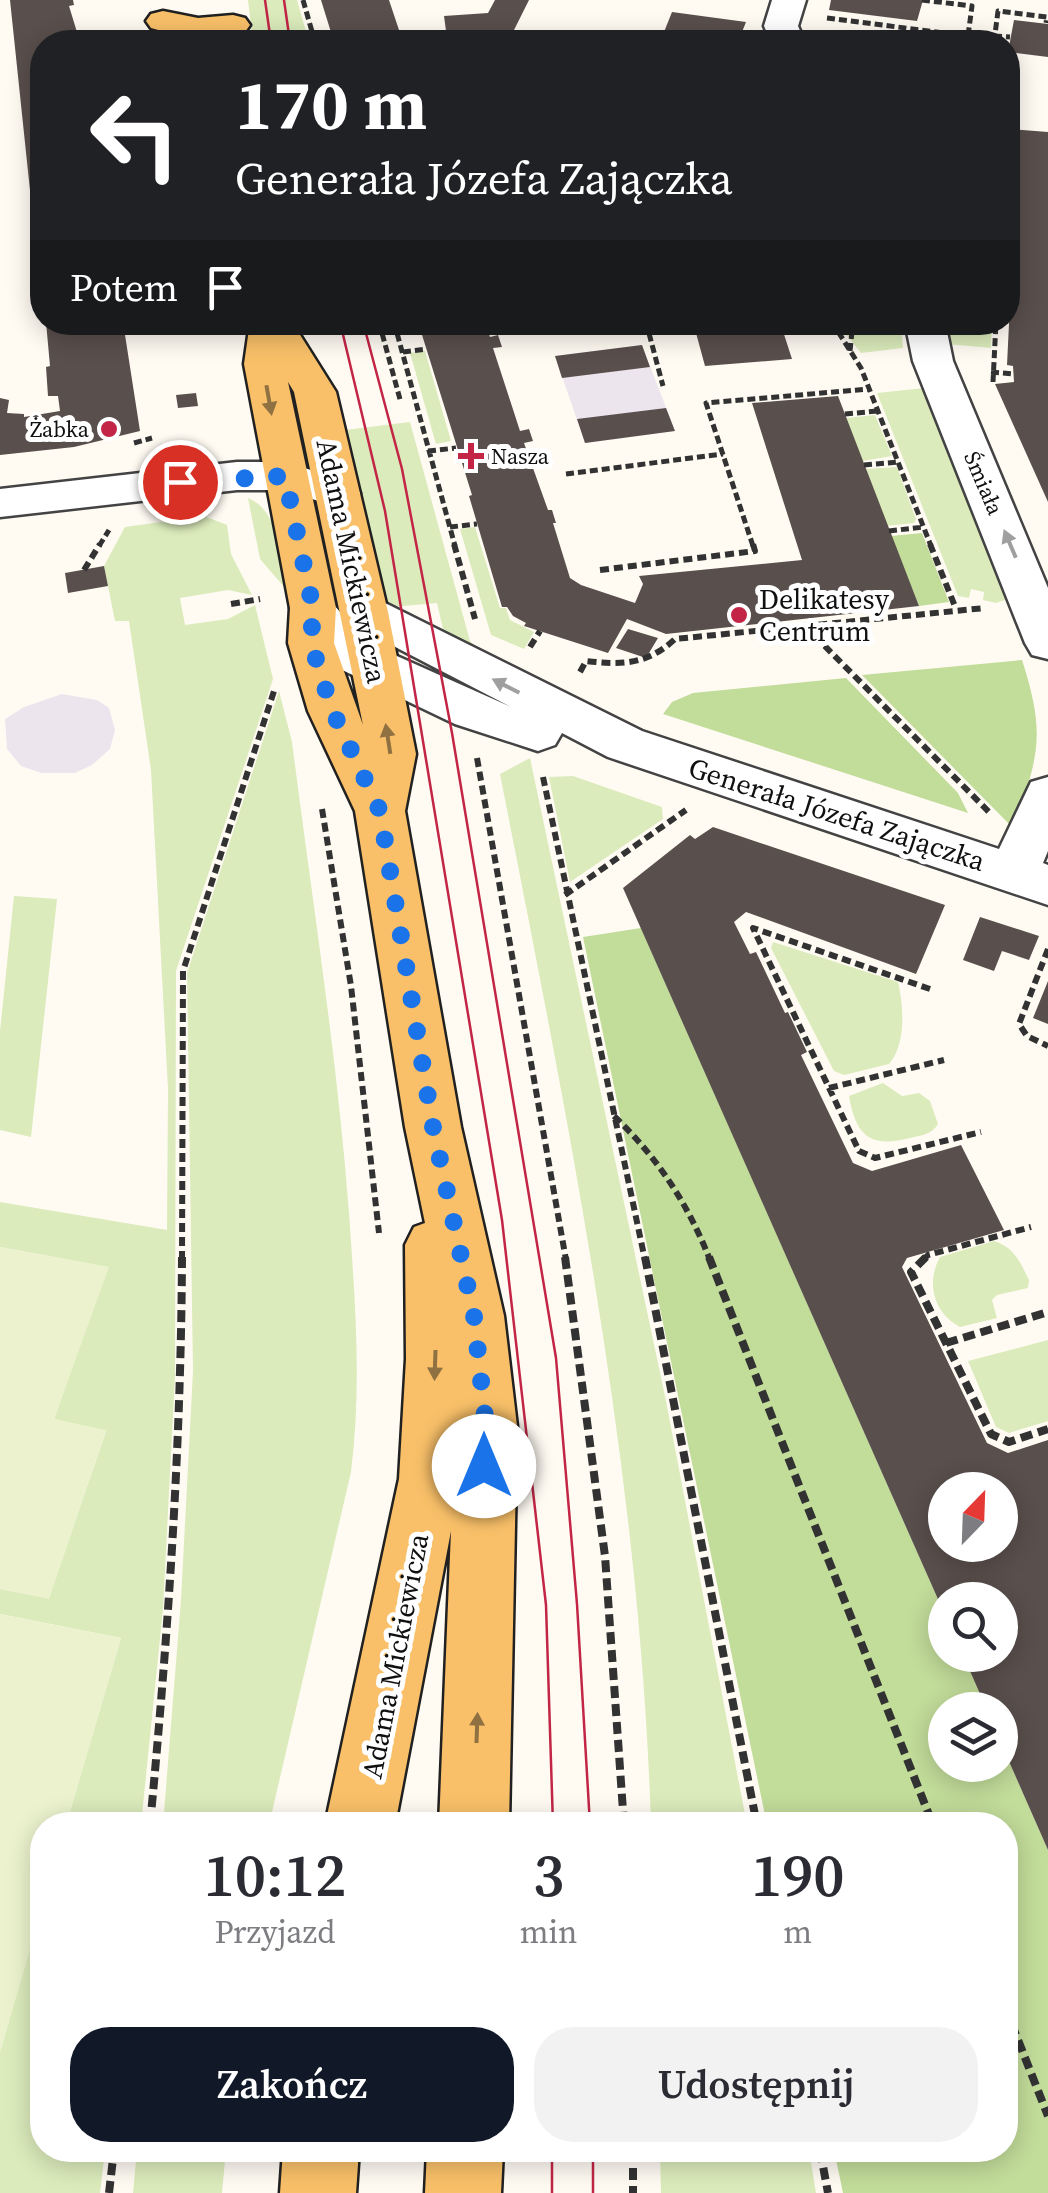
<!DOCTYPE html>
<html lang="pl">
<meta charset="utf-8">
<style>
body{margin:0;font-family:"Source Serif 4",serif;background:#f2f2f3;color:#2b2b33;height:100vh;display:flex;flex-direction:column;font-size:38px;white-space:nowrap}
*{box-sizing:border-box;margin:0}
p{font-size:32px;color:#7c7c81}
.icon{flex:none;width:55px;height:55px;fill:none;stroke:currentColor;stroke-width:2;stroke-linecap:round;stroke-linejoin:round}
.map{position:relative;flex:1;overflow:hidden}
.sheet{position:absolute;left:30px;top:1812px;width:988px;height:350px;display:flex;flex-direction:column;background:#fff;border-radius:40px;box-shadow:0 5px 25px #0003}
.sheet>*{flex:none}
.hud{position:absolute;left:30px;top:30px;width:990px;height:305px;border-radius:40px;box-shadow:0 5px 25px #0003;background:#202124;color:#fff;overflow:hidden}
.needle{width:65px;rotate:23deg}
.tools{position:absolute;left:928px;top:1472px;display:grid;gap:20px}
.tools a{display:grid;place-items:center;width:90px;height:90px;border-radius:50%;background:#fff;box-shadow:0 5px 25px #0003;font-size:50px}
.pin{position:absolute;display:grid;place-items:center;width:85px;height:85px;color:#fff;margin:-42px;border:5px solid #fff;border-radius:50%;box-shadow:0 2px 10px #0007}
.me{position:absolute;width:110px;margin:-55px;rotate:0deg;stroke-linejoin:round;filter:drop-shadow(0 0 8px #0008)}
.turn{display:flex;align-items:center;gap:35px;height:210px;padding:0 40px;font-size:45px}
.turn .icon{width:130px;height:130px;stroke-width:2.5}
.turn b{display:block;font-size:70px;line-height:85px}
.then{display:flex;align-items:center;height:95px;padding:0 40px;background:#0003;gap:20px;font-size:38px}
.eta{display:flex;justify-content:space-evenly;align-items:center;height:170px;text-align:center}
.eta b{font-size:60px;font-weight:600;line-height:70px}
.primary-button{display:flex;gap:20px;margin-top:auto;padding:20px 40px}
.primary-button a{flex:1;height:115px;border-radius:40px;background:#111827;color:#fff;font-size:40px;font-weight:600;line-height:115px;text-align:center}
.primary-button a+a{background:#f2f2f3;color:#2b2b33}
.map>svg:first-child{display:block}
</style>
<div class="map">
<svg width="1048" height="2193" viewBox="0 0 1048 2193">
<rect width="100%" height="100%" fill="#fffbf3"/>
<path fill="#ece5ee" d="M642,345L675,431L585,443L555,356Z
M62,694L97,700L109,708L115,730L110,749L92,765L75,773H41L21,766L7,749L5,719L24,707Z"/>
<path fill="#dbebbb" d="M248,0H297L309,42H253Z
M837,323H901L903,348L861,353Z
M944,323H992L991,348L947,344Z
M425,351L451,441L436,444L410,353Z
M925,388L1008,599L996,603L983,600L984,592L971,589L969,598L958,596L877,393Z
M875,415L892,456L862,461L846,418Z
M410,422L470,641L478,650L518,667L511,678L446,642L437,603L392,607L385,604L337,431Z
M897,467L916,519L914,523L887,526L866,469Z
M248,498C281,512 279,557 285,588L260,559Z
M204,516L227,525L231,554L252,595L228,590L180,598L185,625L228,619L255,605L273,679L176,971L175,1376L163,1609L141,1825H66L121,1638L0,1614V1589L49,1598L106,1431L54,1419L108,1267L0,1247V1202L167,1230L168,1089L151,770L129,621H115L104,566L125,527Z
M475,527L500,608H506L510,620L534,632L524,649L491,635L460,529Z
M279,691L292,742C312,899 337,1055 349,1213C355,1300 362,1384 351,1472L269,1825H163L181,1600L193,1371L187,973Z
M530,758L666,1401L747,1825H651C640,1470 568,1121 500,774Z
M573,776L662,807L663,819L570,882L549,777Z
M14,896L57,899L31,1137L0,1130V1031Z
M773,942L898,982C904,1007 906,1044 889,1064L844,1075L834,1071L771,948Z
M883,1083L902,1096L919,1093L930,1101L938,1124C931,1135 922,1135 910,1138C871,1148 856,1137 849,1096Z
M994,1241C1014,1247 1020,1262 1029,1280L1028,1288L997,1295L992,1300L997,1318L960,1327C933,1313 926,1282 940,1257Z
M1048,1340V1421L1009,1433L996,1427L968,1361Z
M42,1906V2150H105L100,2193H0V2052Z
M137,2150H226L222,2193H133Z
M660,2150H809L816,2193H661Z"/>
<path fill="#c2dc9a" d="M922,533L949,602L919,606L891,536Z
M1022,660C1046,734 1039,757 1013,828L862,675Z
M846,678L958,793L968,813L663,714L672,702L693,693Z
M641,928L945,1615V1655H963L987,1710H945V1765H1000V1741L1048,1850V2193H843L834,2150H1005V1825H767L583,937Z"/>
<path fill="#ebf2cd" d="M0,1247L109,1267L54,1419L106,1430L49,1599L0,1589Z
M0,1614L121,1638L66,1825H42V1906L0,2052Z"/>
<path fill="#594f4c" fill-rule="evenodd" d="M10,0H73L74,5L69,6L80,42H42V264L33,219Z
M321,0H389L403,42H334Z
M495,0H529L511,36L479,30L446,31L444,16L488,13Z
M831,0H923L917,21L829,10Z
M672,12L746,22L738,42H660Z
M1014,20L1048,24V57L1008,52Z
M1008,129L1048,132V502L995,384L1014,382L1013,366L1007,365L1017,159L1008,158Z
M46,322H123L140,431L74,447L0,455V398L9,400L7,413L24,414V417L60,411L58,396H48L46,367L50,366Z
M418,322H485L490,337L498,335L502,347L493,348L520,431L529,429L533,441L524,443L548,510H552L556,523H553L570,578L581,585L635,603L643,584L639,576L802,560L752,403L838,396L919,606L666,634L627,619L608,653L524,626L526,623L513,616L507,607H502L469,496L472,495Z
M693,322H780L792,359L705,366Z
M642,345L650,367L562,378L555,356Z
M196,393L198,406L178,408L176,395Z
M666,408L675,431L585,443L577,419Z
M104,566L108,586L68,593L65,573Z
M628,629L658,638L646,658L616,648Z
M713,827L945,905L916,974L746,912L734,922L750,954L756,952L785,1013L788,1012L807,1052L801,1055L853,1163L872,1171L961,1145L1004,1230L907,1258L902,1267L987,1443L1008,1453L1048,1440V1850L1000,1741V1710H987L963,1655H1000V1600H945V1615L623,888L690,835L695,839ZM945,1490H1000V1545H945Z
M980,917L1039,936L1029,960L1002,951L994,971L963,960Z
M1048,981V1024L1033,1018Z"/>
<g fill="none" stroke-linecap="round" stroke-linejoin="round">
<g stroke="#434343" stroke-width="5">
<path id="minor" d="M772,0H806L798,26L805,42H771L764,26Z
M905,322H945L953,361L1048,588V659L1032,655L1025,643L913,361Z
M237,462H285L353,483L360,493L353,503L338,507L283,490H237L0,517V489Z
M313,592C339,600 348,629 370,644L511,707L349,623L342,612L349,601L365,596L381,601L642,731L999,849L1031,782L1048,777V851L1043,863L1048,865V905L608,757L562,733L555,745L538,751L455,724L338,668L322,657L290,608L297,597Z"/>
</g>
<g stroke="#212121" stroke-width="5">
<path id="major" d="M163,11L198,18L233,15L245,18L250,25L245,32C211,41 184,38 151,28L146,21L151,14Z
M250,322H292L336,392L388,612L416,754L405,811L461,1127L504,1316L517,1426L509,1825H439L451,1531L395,1825H325L399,1479L406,1359L405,1245L414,1227L425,1223L405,1127L355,811L308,711L288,643L290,608L244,364ZM288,382L294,392L363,725L334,643L336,608Z
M283,2150H359L356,2193H280Z
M427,2150H503L501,2193H425Z"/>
</g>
<path stroke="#323232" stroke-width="5" stroke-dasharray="8 4" stroke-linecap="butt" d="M303,0L315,42
M922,0L972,6L968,36
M827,18L968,36L966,42
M994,36L1010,37
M994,42L998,11L1047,17L1046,23
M379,322L401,403
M394,322L455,546
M646,322L663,386
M832,322L861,368L931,546
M850,351L853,322
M403,352L426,349
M991,372L1014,374
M993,382L996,322
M845,414L878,411
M134,443L152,438
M428,451L456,448
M864,465L898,462
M566,474L723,454
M450,527L477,524
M889,531L924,527
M99,546L109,530
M753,546L706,403L869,389"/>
<path stroke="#323232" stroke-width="6" stroke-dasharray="9 5" stroke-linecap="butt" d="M454,544L475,619
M930,544L956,609
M84,570L100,544
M600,570L755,551L753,544
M231,604L260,599
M805,626L990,813
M530,647L540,631
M580,672L586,661C622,665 647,665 675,639L985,608
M477,758L566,1260
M543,777L645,1260
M322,809L351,986L379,1233
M565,895L686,810
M1048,949L1019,1024L1027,1036L1048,1046
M930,989L753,928L859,1151L875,1158L981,1132
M829,1088L944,1060
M614,1116C658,1158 688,1204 710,1260
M182,1260L183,971L274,691
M923,1260L928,1255L1031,1227"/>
<path stroke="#323232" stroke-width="8" stroke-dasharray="12 6" stroke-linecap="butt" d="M565,1257L605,1556L624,1825
M645,1257L757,1825
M709,1257L933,1825
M926,1257L911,1272L991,1434L1009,1442L1048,1429
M946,1343L1048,1312
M150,1825C168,1636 181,1447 182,1257
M1005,2007L1048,2116
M633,2150V2193
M820,2150L828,2193
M109,2193L114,2150"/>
<use href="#minor" fill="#fff" fill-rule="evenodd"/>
<use href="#major" fill="#f9c069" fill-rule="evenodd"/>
<path stroke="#c22545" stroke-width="2.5" d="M265,0L271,42
M284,0L290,42
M340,322L385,511L502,1220L546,1605L553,1825
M363,322L402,469L452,733L556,1358L577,1604L590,1825
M552,2150V2193
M593,2150V2193"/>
</g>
<defs><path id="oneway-solid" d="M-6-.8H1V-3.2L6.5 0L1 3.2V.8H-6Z" transform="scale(2.5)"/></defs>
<g fill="#907141">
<use href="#oneway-solid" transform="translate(269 400) rotate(80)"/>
<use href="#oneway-solid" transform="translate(388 739) rotate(-99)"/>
<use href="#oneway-solid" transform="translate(435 1365) rotate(92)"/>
<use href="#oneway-solid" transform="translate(477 1728) rotate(-88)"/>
</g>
<g fill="#9f9f9f">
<use href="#oneway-solid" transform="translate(1010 544) rotate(-113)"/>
<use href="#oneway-solid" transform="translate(506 686) rotate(-153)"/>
</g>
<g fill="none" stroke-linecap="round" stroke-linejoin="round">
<path stroke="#1a73e8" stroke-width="18" stroke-dasharray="0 32.4" d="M180,482L285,476L313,608L311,643L332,710L380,811L433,1127L474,1316L486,1426L484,1466"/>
</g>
<g fill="#c22545" stroke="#fff" stroke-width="4">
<circle cx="109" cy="429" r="10"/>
<path d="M466 441h10v10h10v10h-10v10h-10v-10h-10v-10h10z"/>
<circle cx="739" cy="615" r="10"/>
</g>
<g text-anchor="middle" stroke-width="10" stroke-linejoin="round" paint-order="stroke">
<g font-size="22" fill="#101010" stroke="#fff" text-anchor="end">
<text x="89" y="437">Żabka</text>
<text x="491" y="464" text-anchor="start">Nasza</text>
</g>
<g font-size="22" fill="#101010" stroke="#fff">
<text transform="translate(984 483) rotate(67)" y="8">Śmiała</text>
</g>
<g font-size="28" fill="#101010" stroke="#fff">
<text transform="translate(352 561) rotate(78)" y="10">Adama Mickiewicza</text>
<text transform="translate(837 814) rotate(18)" y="10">Generała Józefa Zajączka</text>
<text transform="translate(395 1656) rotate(-79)" y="10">Adama Mickiewicza</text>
</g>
<g font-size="28" fill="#101010" stroke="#fff" text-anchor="start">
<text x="759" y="609">Delikatesy<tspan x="759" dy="32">Centrum</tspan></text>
</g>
</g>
</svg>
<div class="tools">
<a><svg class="needle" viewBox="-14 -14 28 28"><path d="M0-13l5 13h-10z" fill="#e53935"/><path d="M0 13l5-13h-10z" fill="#7c7c81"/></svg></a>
<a><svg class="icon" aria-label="search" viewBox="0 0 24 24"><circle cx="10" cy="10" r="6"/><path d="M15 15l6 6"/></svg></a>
<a><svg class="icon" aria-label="layers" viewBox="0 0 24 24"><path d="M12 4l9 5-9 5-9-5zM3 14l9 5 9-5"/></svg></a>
</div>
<div class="pin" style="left:180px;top:482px;background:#d93025"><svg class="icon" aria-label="arrive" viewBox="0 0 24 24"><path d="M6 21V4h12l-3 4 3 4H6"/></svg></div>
<svg class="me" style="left:484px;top:1466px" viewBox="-20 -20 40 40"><circle r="19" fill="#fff"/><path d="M0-13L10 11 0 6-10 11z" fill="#1a73e8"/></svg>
<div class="hud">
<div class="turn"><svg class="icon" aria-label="left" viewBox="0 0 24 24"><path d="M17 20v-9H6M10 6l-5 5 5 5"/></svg><div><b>170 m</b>Generała Józefa Zajączka</div></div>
<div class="then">Potem<svg class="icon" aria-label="arrive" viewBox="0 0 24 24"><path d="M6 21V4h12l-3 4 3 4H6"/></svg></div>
</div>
<section class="sheet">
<div class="eta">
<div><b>10:12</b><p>Przyjazd</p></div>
<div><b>3</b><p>min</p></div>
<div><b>190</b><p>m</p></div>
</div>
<div class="primary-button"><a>Zakończ</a><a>Udostępnij</a></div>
</section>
</div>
